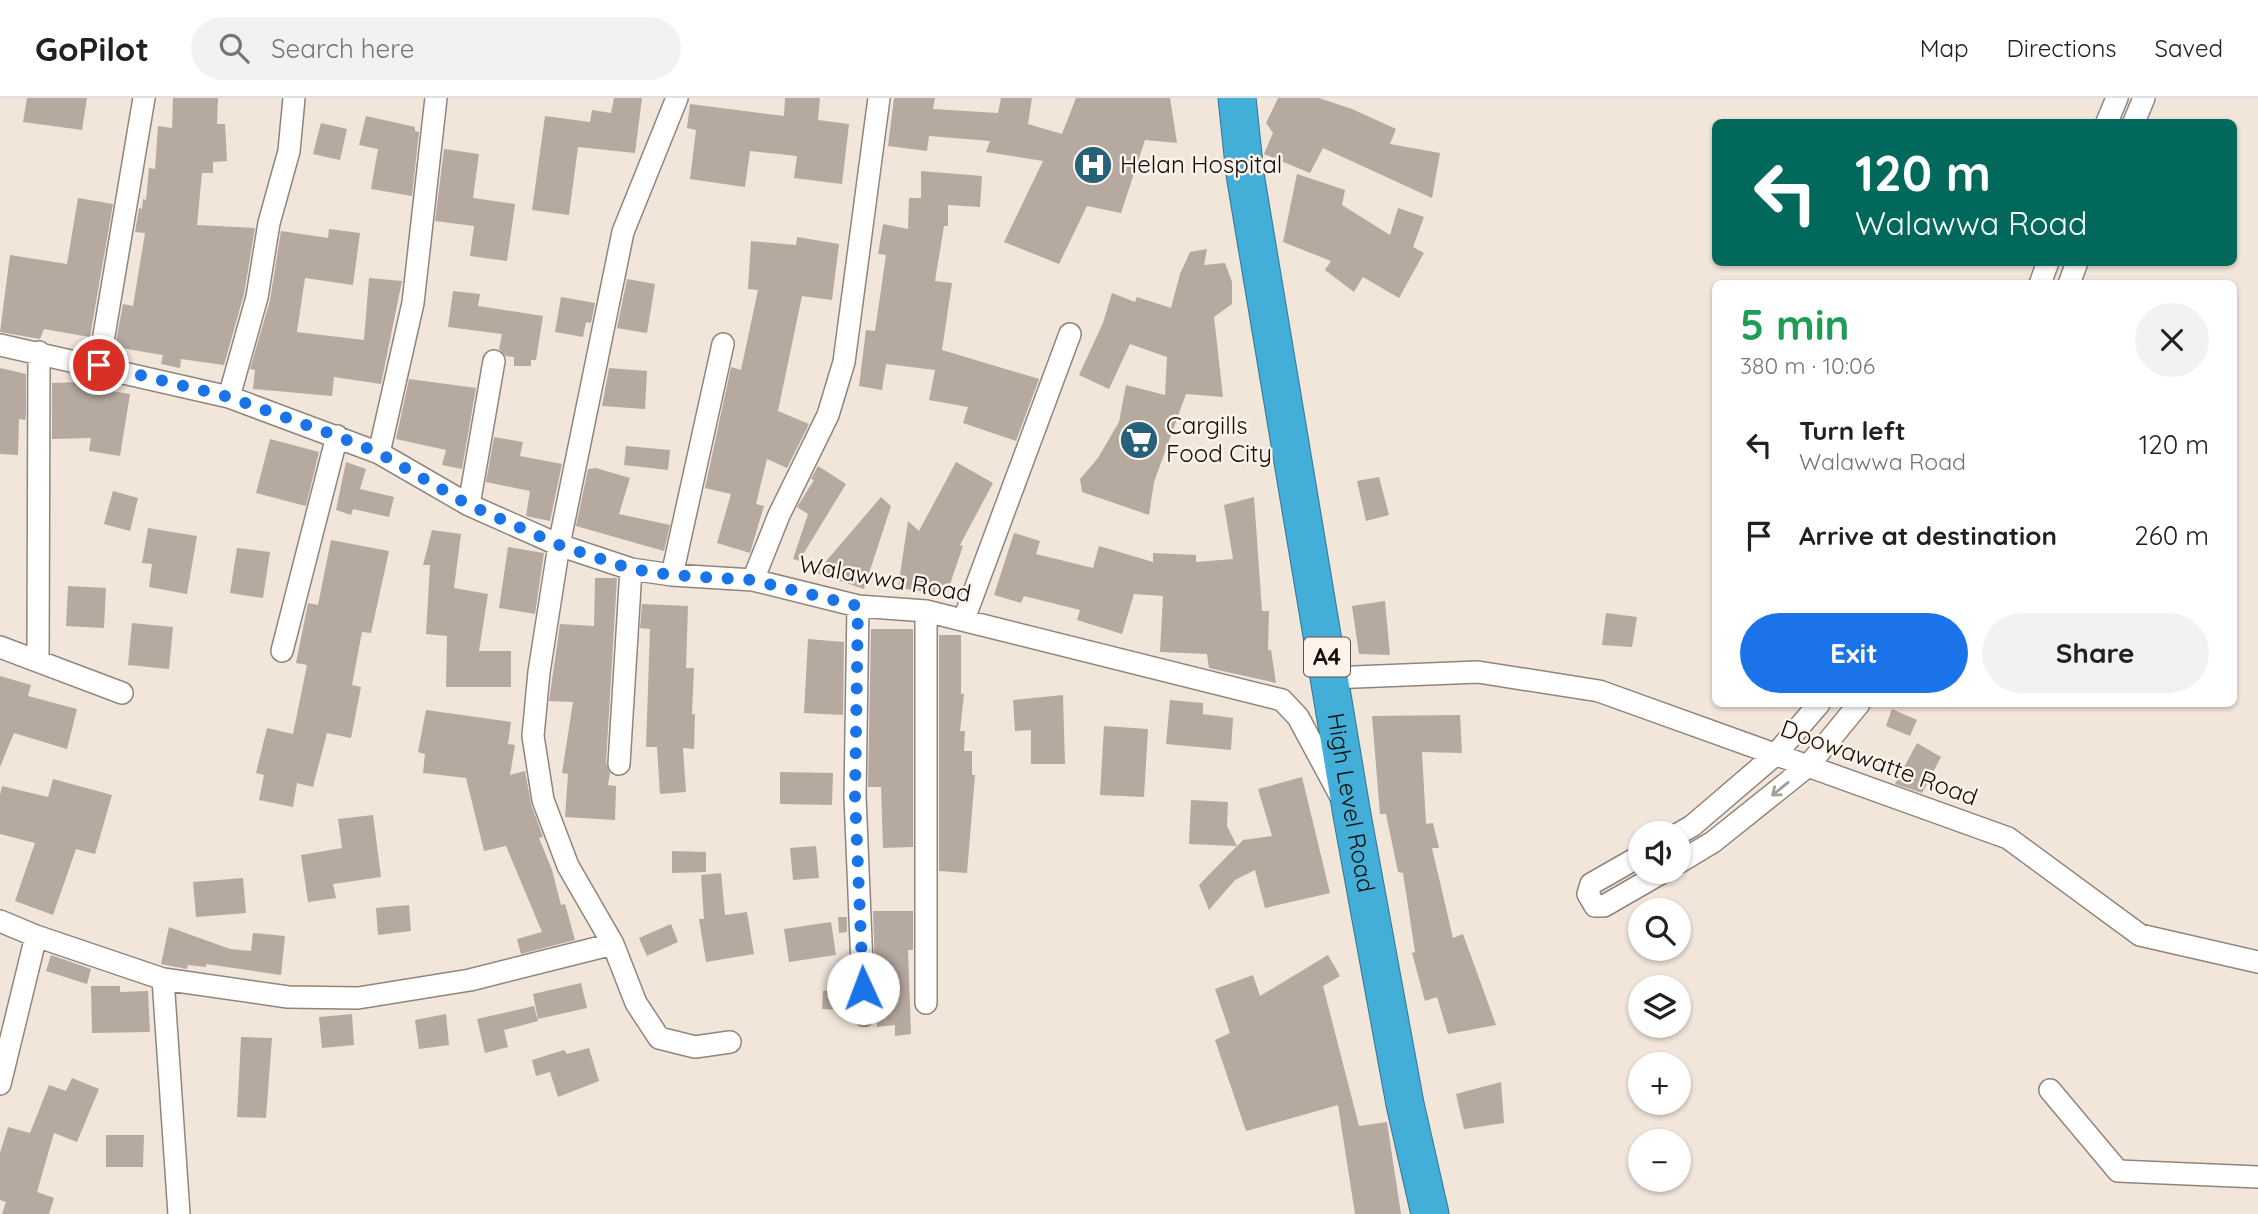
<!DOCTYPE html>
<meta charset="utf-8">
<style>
body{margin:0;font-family:Quicksand,sans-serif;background:#f2f2f2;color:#202124;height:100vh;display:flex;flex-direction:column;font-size:26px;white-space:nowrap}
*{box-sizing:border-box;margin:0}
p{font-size:23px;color:#757577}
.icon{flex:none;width:38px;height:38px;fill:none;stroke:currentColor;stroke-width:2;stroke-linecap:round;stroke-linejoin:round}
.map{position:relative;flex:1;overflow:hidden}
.side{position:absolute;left:1712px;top:182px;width:525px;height:427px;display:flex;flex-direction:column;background:#fff;border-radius:10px;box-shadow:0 2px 5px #0004}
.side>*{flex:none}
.top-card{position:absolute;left:1712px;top:21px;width:525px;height:147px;border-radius:10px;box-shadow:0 2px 5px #0004;background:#00695c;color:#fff;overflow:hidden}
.tools{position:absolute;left:1628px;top:723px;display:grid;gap:14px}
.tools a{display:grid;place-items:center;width:63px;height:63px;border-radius:50%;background:#fff;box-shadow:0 2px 5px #0004;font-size:35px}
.pin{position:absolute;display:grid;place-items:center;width:60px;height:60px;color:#fff;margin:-30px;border:4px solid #fff;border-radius:50%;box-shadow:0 2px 7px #0007}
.me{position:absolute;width:77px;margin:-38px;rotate:358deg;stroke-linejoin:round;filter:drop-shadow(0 0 5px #0008)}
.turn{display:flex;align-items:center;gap:24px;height:147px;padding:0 28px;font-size:32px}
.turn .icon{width:91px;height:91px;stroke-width:2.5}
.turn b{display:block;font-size:49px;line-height:60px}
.round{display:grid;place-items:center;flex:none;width:74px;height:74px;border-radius:37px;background:#f2f2f2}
.headline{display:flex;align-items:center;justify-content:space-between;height:119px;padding:0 28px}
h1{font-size:42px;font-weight:700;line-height:52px;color:#1e9e55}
.primary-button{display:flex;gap:14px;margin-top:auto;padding:14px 28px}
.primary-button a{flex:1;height:80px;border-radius:42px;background:#1a73e8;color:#fff;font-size:28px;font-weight:700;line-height:80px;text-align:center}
.primary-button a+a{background:#f2f2f2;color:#202124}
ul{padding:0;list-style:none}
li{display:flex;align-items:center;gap:21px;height:91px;padding:0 28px}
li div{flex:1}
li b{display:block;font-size:26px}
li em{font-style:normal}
header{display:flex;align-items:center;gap:42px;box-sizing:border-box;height:98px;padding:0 35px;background:#fff;border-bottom:2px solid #e0e0e0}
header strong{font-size:33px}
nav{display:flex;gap:38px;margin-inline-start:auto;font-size:24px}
.search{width:490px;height:63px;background:#f2f2f2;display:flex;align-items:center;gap:18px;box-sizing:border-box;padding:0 24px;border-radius:38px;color:#757577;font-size:26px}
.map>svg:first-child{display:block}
</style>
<header>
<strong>GoPilot</strong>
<div class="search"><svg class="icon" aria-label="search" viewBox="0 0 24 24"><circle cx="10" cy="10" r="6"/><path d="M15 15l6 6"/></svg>Search here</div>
<nav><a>Map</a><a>Directions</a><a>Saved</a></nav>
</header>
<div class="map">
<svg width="2258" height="1116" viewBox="0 0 2258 1116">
<rect width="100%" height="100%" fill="#f2e5da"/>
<path fill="#b6a99f" d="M27,0H87L82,32L23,24Z
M173,0H218L217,26H225L227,63L213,64V75H202L197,127L255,130L244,196L224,267L181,261L180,270L161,266L163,257L115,249L123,206L133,208L145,135L135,134L139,110L142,111L143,101L146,102L149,70L155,71L158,28L172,30Z
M614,0H642L635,55L578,49L569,117L532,112L545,18L590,24L592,12L611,15Z
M785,0H820L818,22L849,26L842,86L794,80L797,58L750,53L745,89L690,81L696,32L687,30L690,6L784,18Z
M894,0H935L933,11L998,15L1001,0H1032L1028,26L1062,36L1076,0H1170L1177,45L1145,42L1121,115L1087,108L1059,166L1004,144L1043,63L986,54L990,43L929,38L927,53L888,48Z
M1278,0H1319L1352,11L1396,31L1390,46L1440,55L1432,100L1323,50L1310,75L1264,56L1273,35L1266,25Z
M366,18L415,29V33L419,34L412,98L371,91L378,51L359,47Z
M321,25L347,31L340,62L313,56Z
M444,51L479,56L473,100L515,106L507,163L470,158L474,128L435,123Z
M921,73L982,78L980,109L948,107V128H944L935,183L952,185L942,252L1039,281L1016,343L963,325L968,309L929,302L935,272L886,266L882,292L859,288L866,232L875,233L886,157L878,156L883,126L908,131L909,100H921Z
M1297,76L1345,92L1342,107L1390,137L1398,110L1424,119L1413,149L1424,155L1399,200L1363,179L1354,194L1325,172L1331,163L1283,144Z
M78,100L113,106L90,239L44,231L40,241L0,234L10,157L67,166Z
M329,131L360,135L353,187L305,180L297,234L364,242L369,180L402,183L381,286L334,279L332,298L253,291L255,272L250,271L270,202L281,133L328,140Z
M797,139L839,146L832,202L802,198L778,313L809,326L787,370L767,361L756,406L764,408L750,455L717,445L731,396L705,390L731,269L741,272L758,192L748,191L751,143L796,147Z
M1207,151L1204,167L1225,165L1232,184V206L1214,219L1223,299L1186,296L1154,384L1149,417L1082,394L1080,381L1098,360L1119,324L1126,287L1165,297L1167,259L1130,246L1109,291L1079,277L1103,225L1112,195L1135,204L1137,199L1171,210L1180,176L1190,154Z
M627,181L655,186L647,235L617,230Z
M453,193L480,196L478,208L543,218L536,262H531V268H514V259L506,258L499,251L502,236L448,229Z
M561,199L595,205L591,225L586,224L583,239L555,234Z
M0,270L26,276V317L25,322L19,321L18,357L0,356Z
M609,270L647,273L645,311L602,308Z
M409,281L476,290L462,371L442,367L446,352L396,341Z
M81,284V288L130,296L120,358L89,353L91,340L52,341V285Z
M494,339L523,344L520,358L562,366L550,423L526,418L530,393L486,384Z
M270,341L319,354L306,408L256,395Z
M626,348L670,352L668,372L624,367Z
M346,364L366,371L360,391L394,399L389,419L353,411L351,417L336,412Z
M956,364L993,385L960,447L963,448L949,489L936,485L935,495L898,490L908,423L919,433Z
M818,368L846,386L799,463L793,461L808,416L797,409L814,382L811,381Z
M596,370L630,380L619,416L670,427L664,453L576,428L588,371Z
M1379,379L1389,417L1366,423L1357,383Z
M113,393L138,400L130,433L104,426Z
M881,399L891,408L864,491L816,475Z
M1254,399L1262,513H1269L1268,552H1271L1276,585L1209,570L1207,556L1160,554L1163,498L1134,496L1122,536L1077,522L1080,512L1024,498L1021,505L994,497L1014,435L1040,443L1036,456L1093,470L1099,448L1153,464V455L1196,457V464L1233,461L1224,407Z
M148,430L197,438L187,496L149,489L152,466L142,465Z
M432,432L461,436L454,490L488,496L479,553H511V589H446L447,538L426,536L430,467H423Z
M331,442L389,453L371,535L362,534L352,587L361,589L351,640L327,635L313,689L297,685L293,709L259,702L264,677L256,675L267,630L293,636L307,567L296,565L308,505L318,507Z
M508,449L544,455L535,516L499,510Z
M237,450L270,454L263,500L230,495Z
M595,480H617L606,665L610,675L608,687L616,688L615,722L565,719L568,676L562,675L573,604L549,603L560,526L594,528Z
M68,488L106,490L104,530L66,528Z
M1385,503L1390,557L1359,556L1352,508Z
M642,506L688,508L686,570H694L692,616H695L694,651L683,650L686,694L660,696L657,649H646L650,531L640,530Z
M1606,515L1637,519L1632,549L1602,547Z
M132,525L173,529L169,571L128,567Z
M871,531H913V749L883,750L881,689H868Z
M939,537H961V596H964L960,633H965L964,653H972V677H975L967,775L939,773Z
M808,541L844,544L843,617L804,615Z
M0,578L31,587L28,598L77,611L67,651L14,635L0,669Z
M1063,597L1065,666H1031V632L1015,633L1013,602Z
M1170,602L1203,605V616L1233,620L1231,652L1166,646Z
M1892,611L1917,622L1910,638L1886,628Z
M426,612L511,624L508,646L515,647L510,677L525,673L531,706L543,739L539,740L552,772L561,807L565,806L575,842L521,856L517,841L542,834L506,748L484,753L466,680L423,675L425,656L418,654Z
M1460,617L1462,655L1422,654L1426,726L1433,725L1439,750H1432L1453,840L1463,836L1496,927L1448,936L1437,899L1425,903L1412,855L1415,854L1403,775L1398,774L1386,716H1380L1372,618Z
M1104,628L1148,631L1144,699L1100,697Z
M1917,645L1941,659L1922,695L1895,686Z
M780,674L833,675L832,707L780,706Z
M1302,679L1330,795L1265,810L1255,772L1235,782L1209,812L1199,787L1237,748L1189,746L1191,702L1228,704L1227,728L1237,748L1243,742L1272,738L1258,691Z
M53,681L112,697L95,756L76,751L53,817L15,803L35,745L0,736V697L2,688L48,699Z
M373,717L381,779L333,786L336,800L308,804L301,757L342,750L338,721Z
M816,748L819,780L793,782L790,750Z
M672,753L706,754V774L672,775Z
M721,775L725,817L747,814L754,856L706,864L699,821H704L701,777Z
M243,780L246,815L196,819L193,784Z
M409,807L411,833L378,837L376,810Z
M873,813H913V852H908L911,936L895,938V927L877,929Z
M838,819H847V834L839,835Z
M831,824L836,857L789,864L784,831Z
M671,826L678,844L647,858L639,840Z
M169,829L230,851L251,853L253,835L285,838L281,877L206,866V869L188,867L187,871L161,866Z
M51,857L91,871L87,886L46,873Z
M1328,857L1340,878L1323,888L1359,1028L1387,1024L1401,1116H1355L1338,1007L1246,1033L1215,942L1230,935L1215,891L1253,877L1260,898Z
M581,885L587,910L538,921L533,896Z
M91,888H120V894L148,893L150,934L92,935Z
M841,890L844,912L822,911L823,893Z
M534,908L538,923L504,932L508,949L485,955L477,921Z
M352,916L354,947L322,950L319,919Z
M446,916L449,947L419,951L415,922Z
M241,939L272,940L266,1020L237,1019Z
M589,950L599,983L558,999L550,974L536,978L532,962L564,952L567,956Z
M72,980L99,991L77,1044L54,1035L37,1094L54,1100L49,1116H2L6,1104L0,1102V1055L8,1029L30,1035L49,987L66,993Z
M1501,984L1504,1025L1464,1031L1456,996Z
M106,1037H144L143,1069H106Z"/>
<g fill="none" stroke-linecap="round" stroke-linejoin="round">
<g stroke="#91857b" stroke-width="24">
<path id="street" d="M677,0L623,134L559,447L539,574L533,638L543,702L568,768L613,846L636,905L659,940L695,949L730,944
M2107,24L2117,0
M2134,24L2144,0
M2040,186L2048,164
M2069,186L2077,164
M0,247L229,299L379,355L469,407L559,447L631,471L672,477L753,482L858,508L926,513L1282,602L1298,619L1340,697
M99,267L144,0
M229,299L257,199L269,125L289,53L294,0
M379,355L413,205L436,0
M469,407L494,263
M672,477L723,246
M753,482L779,417L828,317L844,264L879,0
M858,508L855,698L864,917
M926,513V905
M964,521L1070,236
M0,549L122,595
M282,553L337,338
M38,563L39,254
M1330,580L1478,574L1599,593L2008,740L2140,837L2258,864
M619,666L631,471
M1678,736L1692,728L1776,656L1819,606
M1640,758L1591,786L1588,796L1595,808H1604L1663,774
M1678,765L1713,744L1808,668L1859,606
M0,823L36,838L0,986
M36,838L163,881L288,899L358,900L470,882L613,846
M163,881L179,1116
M2050,992L2118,1073L2258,1079"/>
</g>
<g stroke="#327690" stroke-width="39">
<g id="highway">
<path id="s1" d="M1237,0L1245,76L1352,717L1405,1006L1430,1116"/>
</g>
</g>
<use href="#street" stroke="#fff" stroke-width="21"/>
<use href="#highway" stroke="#43aed8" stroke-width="37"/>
</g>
<defs><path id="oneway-shaft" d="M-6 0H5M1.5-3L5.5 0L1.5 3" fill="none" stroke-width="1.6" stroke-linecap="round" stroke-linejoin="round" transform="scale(1.75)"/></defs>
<use stroke="#a09f9d" href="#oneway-shaft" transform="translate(1780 691) rotate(141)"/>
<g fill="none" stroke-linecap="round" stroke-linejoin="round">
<path stroke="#1a73e8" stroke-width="12" stroke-dasharray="0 21.6" d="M99,267L229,299L337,338L379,355L469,407L559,447L631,471L672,477L752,482L858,508L855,698L863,890"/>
</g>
<defs>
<g id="hospital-disc" transform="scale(2.0125)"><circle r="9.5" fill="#256179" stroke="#fdf3ea"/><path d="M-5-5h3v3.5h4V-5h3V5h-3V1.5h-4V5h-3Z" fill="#fff"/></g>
<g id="supermarket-disc" transform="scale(2.0125)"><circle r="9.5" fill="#256179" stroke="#fdf3ea"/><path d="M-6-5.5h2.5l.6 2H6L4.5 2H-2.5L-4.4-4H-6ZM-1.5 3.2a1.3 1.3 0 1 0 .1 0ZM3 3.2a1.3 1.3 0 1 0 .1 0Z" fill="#fff"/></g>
</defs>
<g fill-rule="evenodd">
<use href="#hospital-disc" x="1093" y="67"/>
<use href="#supermarket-disc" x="1139" y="342"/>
</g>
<g text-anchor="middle" stroke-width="5" stroke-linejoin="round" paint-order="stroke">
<rect fill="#fdf3ea" stroke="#58534d" stroke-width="2" x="1304" y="539.5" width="46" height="39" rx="5"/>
<g font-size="23" font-weight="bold" fill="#120e0a">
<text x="1327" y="567">A4</text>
</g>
<g font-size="24" fill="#120e0a" stroke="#fdf3ea" text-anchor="start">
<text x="1120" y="75">Helan Hospital</text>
<text x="1166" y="336">Cargills<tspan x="1166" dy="28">Food City</tspan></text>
</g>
<g font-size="24" fill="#120e0a" stroke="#fdf3ea">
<text transform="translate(885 481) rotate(10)" y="8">Walawwa Road</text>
<text transform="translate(1879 665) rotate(20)" y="8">Doowawatte Road</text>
<text dy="8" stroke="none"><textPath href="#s1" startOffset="714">High Level Road</textPath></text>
</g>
</g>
</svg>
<div class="tools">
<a><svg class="icon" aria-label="sound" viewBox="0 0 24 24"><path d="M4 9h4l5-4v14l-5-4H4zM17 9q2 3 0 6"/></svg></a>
<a><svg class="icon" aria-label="search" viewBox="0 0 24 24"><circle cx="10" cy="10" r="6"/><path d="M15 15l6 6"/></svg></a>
<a><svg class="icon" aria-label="layers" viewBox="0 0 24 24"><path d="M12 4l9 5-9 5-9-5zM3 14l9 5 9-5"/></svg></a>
<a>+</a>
<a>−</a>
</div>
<div class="pin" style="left:99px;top:267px;background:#d93025"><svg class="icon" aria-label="arrive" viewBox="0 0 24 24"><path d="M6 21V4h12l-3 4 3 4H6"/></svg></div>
<svg class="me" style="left:863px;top:890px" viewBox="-20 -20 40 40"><circle r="19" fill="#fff"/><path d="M0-13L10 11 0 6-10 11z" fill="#1a73e8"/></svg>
<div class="top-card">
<div class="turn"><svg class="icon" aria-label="left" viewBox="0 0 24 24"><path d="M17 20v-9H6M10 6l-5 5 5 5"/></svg><div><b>120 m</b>Walawwa Road</div></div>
</div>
<section class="side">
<div class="headline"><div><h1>5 min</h1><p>380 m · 10:06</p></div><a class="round"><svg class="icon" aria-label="close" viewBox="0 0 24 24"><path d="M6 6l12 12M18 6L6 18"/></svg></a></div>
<ul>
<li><svg class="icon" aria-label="left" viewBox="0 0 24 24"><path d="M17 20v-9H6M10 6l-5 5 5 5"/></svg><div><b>Turn left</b><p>Walawwa Road</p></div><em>120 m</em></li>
<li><svg class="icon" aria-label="arrive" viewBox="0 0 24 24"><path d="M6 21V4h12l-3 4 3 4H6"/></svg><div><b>Arrive at destination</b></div><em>260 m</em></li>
</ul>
<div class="primary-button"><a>Exit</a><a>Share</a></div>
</section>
</div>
